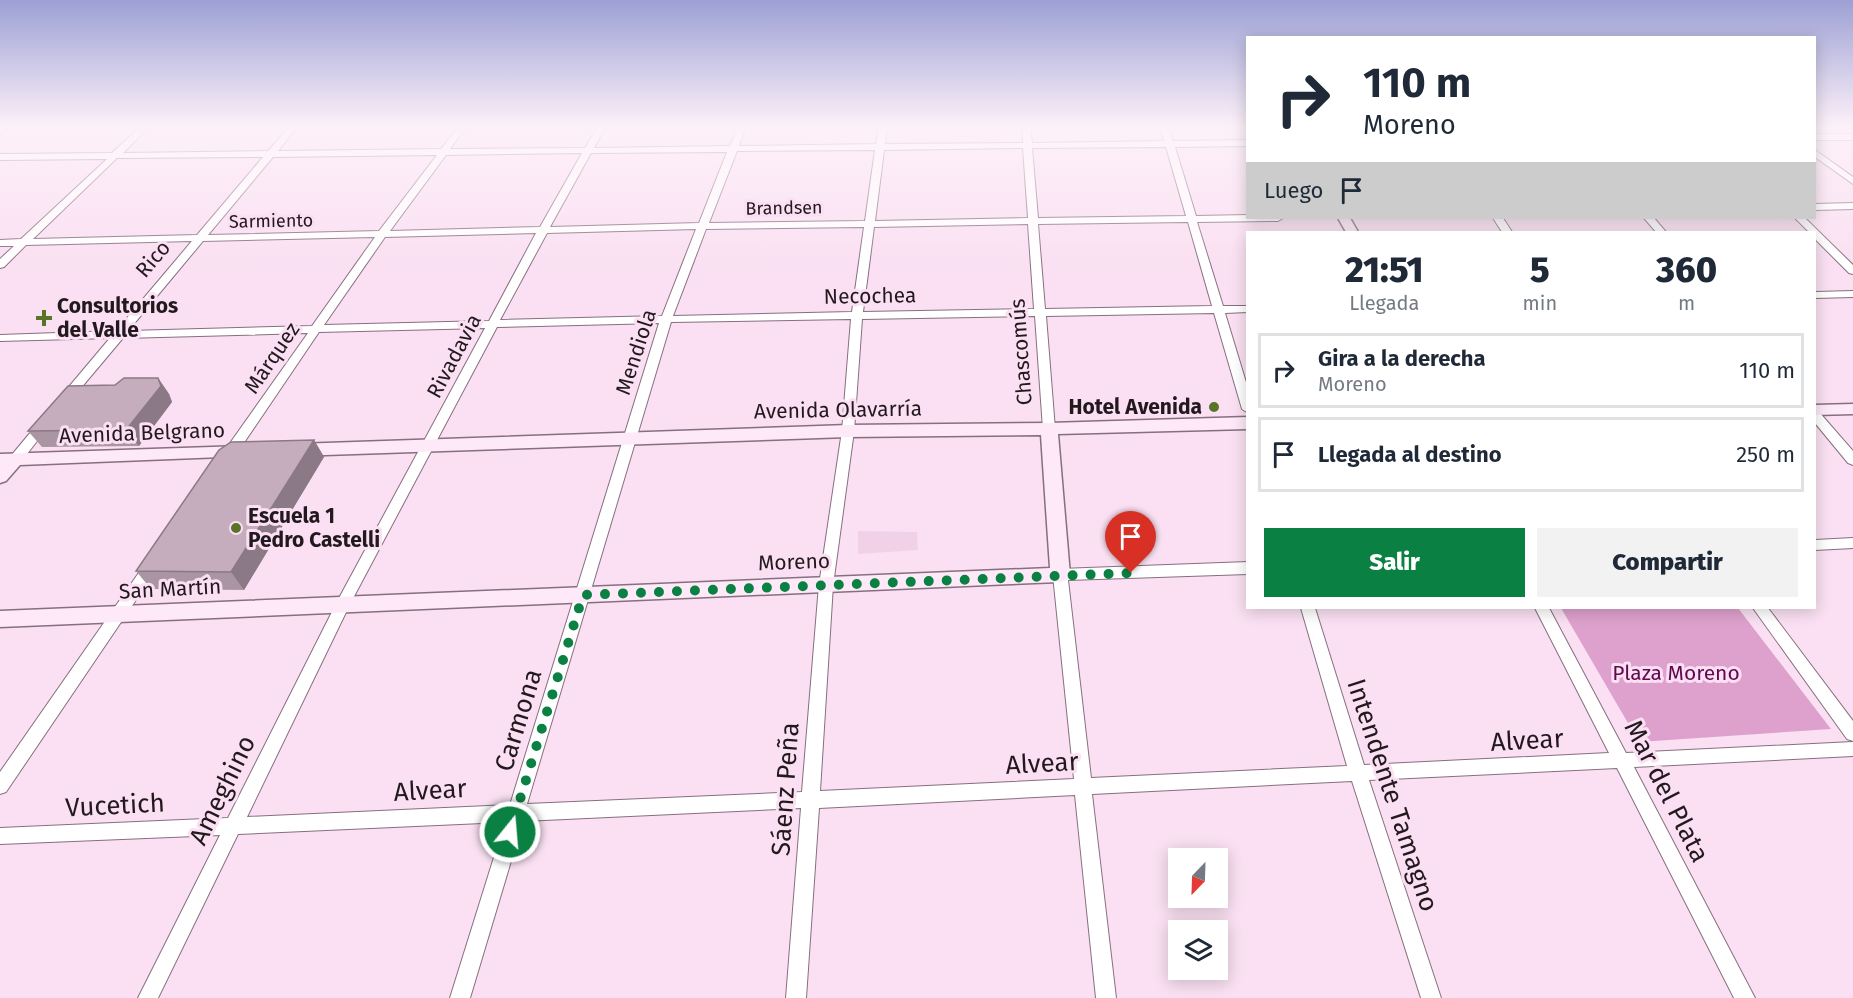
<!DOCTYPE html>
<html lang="es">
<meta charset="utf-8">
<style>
body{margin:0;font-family:"Fira Sans",sans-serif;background:#f2f2f3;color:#1f2937;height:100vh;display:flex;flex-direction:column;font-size:22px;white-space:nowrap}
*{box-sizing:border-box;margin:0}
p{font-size:20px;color:#747a83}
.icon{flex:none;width:33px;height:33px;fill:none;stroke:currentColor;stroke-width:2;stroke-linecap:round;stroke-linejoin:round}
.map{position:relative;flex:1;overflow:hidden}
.details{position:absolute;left:1246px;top:231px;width:570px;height:378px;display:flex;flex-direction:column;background:#fff;border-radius:0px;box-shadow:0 3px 15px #0003}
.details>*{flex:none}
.top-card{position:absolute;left:1246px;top:36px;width:570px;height:183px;border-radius:0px;box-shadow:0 3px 15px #0003;background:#fff;color:#1f2937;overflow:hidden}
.needle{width:39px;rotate:203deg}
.tools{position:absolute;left:1168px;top:848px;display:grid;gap:12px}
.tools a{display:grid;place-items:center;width:60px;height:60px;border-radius:0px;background:#fff;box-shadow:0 3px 15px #0003;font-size:30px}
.pin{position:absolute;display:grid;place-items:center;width:51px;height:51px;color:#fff;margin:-62px -26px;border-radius:50% 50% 50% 0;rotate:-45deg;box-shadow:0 0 6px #0007}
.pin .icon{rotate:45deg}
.me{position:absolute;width:66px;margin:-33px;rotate:17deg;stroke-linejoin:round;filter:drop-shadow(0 0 4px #0008)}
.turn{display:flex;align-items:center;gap:21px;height:126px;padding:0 18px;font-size:27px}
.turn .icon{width:78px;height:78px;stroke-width:2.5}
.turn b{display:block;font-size:42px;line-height:51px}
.then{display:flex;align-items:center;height:57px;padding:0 18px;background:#0003;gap:12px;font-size:22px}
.eta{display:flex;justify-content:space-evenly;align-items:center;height:102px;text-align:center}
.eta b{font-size:36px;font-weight:800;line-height:42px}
.button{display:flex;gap:12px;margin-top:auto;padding:12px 18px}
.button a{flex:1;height:69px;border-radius:0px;background:#0b8043;color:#fff;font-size:24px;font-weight:800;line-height:69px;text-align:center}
.button a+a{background:#f2f2f3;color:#1f2937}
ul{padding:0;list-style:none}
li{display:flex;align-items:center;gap:18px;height:75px;margin:0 12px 9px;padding:0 6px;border:3px solid #e0e1e3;border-radius:0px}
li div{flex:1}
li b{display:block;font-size:22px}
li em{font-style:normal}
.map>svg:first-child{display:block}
</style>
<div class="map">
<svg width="1853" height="998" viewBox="0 0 1853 998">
<rect width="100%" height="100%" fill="#fae0f2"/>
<path fill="#f1d1e7" d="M858,531L917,532L918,550L858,554Z"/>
<path fill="#dea1cd" d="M1561,608H1738L1831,729L1639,742Z"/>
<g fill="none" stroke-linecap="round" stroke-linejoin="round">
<g stroke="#866f7f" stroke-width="2">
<path id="street" d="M10,126L0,134L1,126Z
M141,126H150L123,153L268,151L290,126H298L278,151L441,149L459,126H467L450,149L585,148L598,126H606L594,148L730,146L738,126H746L739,146L876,144L879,126H887L885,144L1023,143L1022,126H1030L1032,143L1164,141L1160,126H1168L1173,141L1248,140V146L1175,147L1196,216L1248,215V218H1283L1278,221L1197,222L1223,306H1248V312L1225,313L1248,389V413L1242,409L1214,313L1046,316L1055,429L1049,433L1043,429L1035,316L862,319L854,431L833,585L820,791L1074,779L1053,575L1055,571L1060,569L1248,562V574L1068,580L1091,778L1347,766L1301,608H1315L1364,765L1609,753L1535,608H1549L1626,753L1853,742V756L1634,767L1755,998H1734L1617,768L1369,780L1441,998H1421L1352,781L1092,794L1116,998H1096L1075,795L819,808L806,998H786L801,808L523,821L470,998H450L505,822L238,834L158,998H138L220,835L0,844V828L228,818L338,600L485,328L319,332L233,459H223L222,456L223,453L308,333L123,338L70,401H62L60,398L62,395L110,338L0,341V335L116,331L192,241L26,245L4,267L0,268V259L14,246H0V240L21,239L107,159L0,160V154L112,153ZM1166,147L1186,216L1038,218L1032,148ZM1023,148L1028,218L875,221L884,150ZM875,150L865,221L709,223L737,151ZM727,152L699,223L550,227L591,153ZM582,153L540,227L390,231L446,155ZM437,155L379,231L208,235L273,157ZM263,157L197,235L33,239L117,158ZM1188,222L1212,306L1045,309L1038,224ZM1028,224L1034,309L863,312L874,227ZM864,227L852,312L673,316L706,229ZM696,229L662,316L500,320L547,233ZM536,233L489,321L324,325L385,237ZM375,237L312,326L128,331L203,241ZM851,319L842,431L819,585L802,792L527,804L671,322ZM659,323L510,805L247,817L350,604L497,327Z
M1815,134H1853V140H1815Z
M1815,150L1853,177V184L1815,157Z
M1853,203V209L1815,210V204Z
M1493,218H1503L1512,232H1502Z
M1644,218H1654L1666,232H1656Z
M1795,218H1805L1853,265V274L1849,273L1815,239V232H1809Z
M1853,291V297L1815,298V292Z
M1815,411L1819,412L1853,451V465L1848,463L1815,423Z
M44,420L48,421L50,424L48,427L20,463H10L9,460L10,457L40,421Z
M1853,538V548L1815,550V540Z
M152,560L157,561L159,565L157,569L6,792L0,794V772L147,561Z
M1753,608H1768L1853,721V741L1847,739Z"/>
</g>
<g stroke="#866f7f" stroke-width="3">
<path id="secondary" d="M1338,218H1350L1358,232H1346Z
M1853,404V414L1815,415V405Z
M1248,417V429L1058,434L1070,575L1067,580L1060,582L0,627V611L1050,568L1041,435L848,437L296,456L290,454L287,450L290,446L296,444L848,425L1049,423Z
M242,446L248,448L251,452L248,456L20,465L6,481L0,483V454Z"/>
</g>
<use href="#street" fill="#fff" fill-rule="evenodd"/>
<use href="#secondary" fill="#fde9f7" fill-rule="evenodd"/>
</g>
<path fill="#aa95a3" d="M158,378L169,394L172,402L139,446L42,447L28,431Z
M314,440L324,457L244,590L151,589L136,571Z"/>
<path fill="#8b7985" d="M158,378L169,394L172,402L139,446L126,430Z
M314,440L324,457L244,590L231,572Z"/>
<path fill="#c6adbe" stroke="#8b7985" stroke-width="1.5" d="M124,378H158L161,386L126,430L28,431L68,386L115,385Z
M314,440L231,572L136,571L219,450L231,442Z"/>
<linearGradient id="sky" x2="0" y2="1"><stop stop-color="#9ca0d4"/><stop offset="0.48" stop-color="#fdf1f9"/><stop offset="1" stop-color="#fdf1f9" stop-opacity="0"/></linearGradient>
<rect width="1853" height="265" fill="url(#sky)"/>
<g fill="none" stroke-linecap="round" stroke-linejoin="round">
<path stroke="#0b8043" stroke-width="10" stroke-dasharray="0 18" d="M510,832L583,595L1131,573"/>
</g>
<g fill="#587429" stroke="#fae0f2" stroke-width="2">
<path d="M41 309h6v6h6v6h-6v6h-6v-6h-6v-6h6z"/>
<circle cx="1214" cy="407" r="6"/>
<circle cx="236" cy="528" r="6"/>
</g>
<g text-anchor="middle" stroke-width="6" stroke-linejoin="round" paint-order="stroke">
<g font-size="18" fill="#22191f" stroke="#fae0f2">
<text transform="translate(784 208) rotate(-1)" y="6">Brandsen</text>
<text transform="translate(271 221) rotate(-1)" y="6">Sarmiento</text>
</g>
<g font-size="21" fill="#22191f" stroke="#fae0f2">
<text transform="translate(153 259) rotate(-50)" y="7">Rico</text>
<text transform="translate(870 296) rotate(-1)" y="7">Necochea</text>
<text transform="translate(636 352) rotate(-72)" y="7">Mendiola</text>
<text transform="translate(1021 352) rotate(-94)" y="7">Chascomús</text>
<text transform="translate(454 356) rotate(-62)" y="7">Rivadavia</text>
<text transform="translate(272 358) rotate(-56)" y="7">Márquez</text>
<text transform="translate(838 410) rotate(-1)" y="7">Avenida Olavarría</text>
<text transform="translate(142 433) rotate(-2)" y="7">Avenida Belgrano</text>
<text transform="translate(794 562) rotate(-2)" y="7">Moreno</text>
<text transform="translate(170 589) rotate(-3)" y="7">San Martín</text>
</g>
<g font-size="21" font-weight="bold" fill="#22191f" stroke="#fae0f2" text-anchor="start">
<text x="57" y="313">Consultorios<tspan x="57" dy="24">del Valle</tspan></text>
<text x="1202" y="414" text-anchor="end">Hotel Avenida</text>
<text x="248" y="523">Escuela 1<tspan x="248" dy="24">Pedro Castelli</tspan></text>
</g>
<g font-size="21" fill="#610851" stroke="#fae0f2">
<text x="1676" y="680">Plaza Moreno</text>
</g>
<g font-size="26" fill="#22191f" stroke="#fae0f2">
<text transform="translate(518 720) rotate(-73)" y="9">Carmona</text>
<text transform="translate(1527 740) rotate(-3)" y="9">Alvear</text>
<text transform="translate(1042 763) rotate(-3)" y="9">Alvear</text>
<text transform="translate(785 789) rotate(-86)" y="9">Sáenz Peña</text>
<text transform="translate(222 790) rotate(-64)" y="9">Ameghino</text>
<text transform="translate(430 790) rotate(-3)" y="9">Alvear</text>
<text transform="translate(1667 791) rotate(63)" y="9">Mar del Plata</text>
<text transform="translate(1393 795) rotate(72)" y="9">Intendente Tamagno</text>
<text transform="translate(115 805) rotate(-3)" y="9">Vucetich</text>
</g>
</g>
</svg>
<div class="tools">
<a><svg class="needle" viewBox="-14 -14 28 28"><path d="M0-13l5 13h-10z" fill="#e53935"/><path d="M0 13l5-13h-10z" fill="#747a83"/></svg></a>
<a><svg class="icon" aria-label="layers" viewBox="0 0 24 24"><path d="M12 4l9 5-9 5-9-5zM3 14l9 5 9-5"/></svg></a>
</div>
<div class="pin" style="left:1131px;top:573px;background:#d93025"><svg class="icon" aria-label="arrive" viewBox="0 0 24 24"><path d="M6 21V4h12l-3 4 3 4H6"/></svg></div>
<svg class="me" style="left:510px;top:832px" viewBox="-20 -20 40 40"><circle r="17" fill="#0b8043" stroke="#fff" stroke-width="3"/><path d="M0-11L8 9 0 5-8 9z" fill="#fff"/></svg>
<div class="top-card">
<div class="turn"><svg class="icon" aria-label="right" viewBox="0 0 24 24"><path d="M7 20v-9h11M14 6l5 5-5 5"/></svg><div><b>110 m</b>Moreno</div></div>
<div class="then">Luego<svg class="icon" aria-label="arrive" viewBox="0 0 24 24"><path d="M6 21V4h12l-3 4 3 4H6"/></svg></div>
</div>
<section class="details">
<div class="eta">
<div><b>21:51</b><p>Llegada</p></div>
<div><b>5</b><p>min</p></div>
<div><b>360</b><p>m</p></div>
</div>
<ul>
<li><svg class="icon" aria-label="right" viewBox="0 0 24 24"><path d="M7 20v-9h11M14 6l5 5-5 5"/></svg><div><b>Gira a la derecha</b><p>Moreno</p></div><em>110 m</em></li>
<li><svg class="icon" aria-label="arrive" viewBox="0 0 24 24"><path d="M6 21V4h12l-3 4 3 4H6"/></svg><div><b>Llegada al destino</b></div><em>250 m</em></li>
</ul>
<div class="button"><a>Salir</a><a>Compartir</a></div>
</section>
</div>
